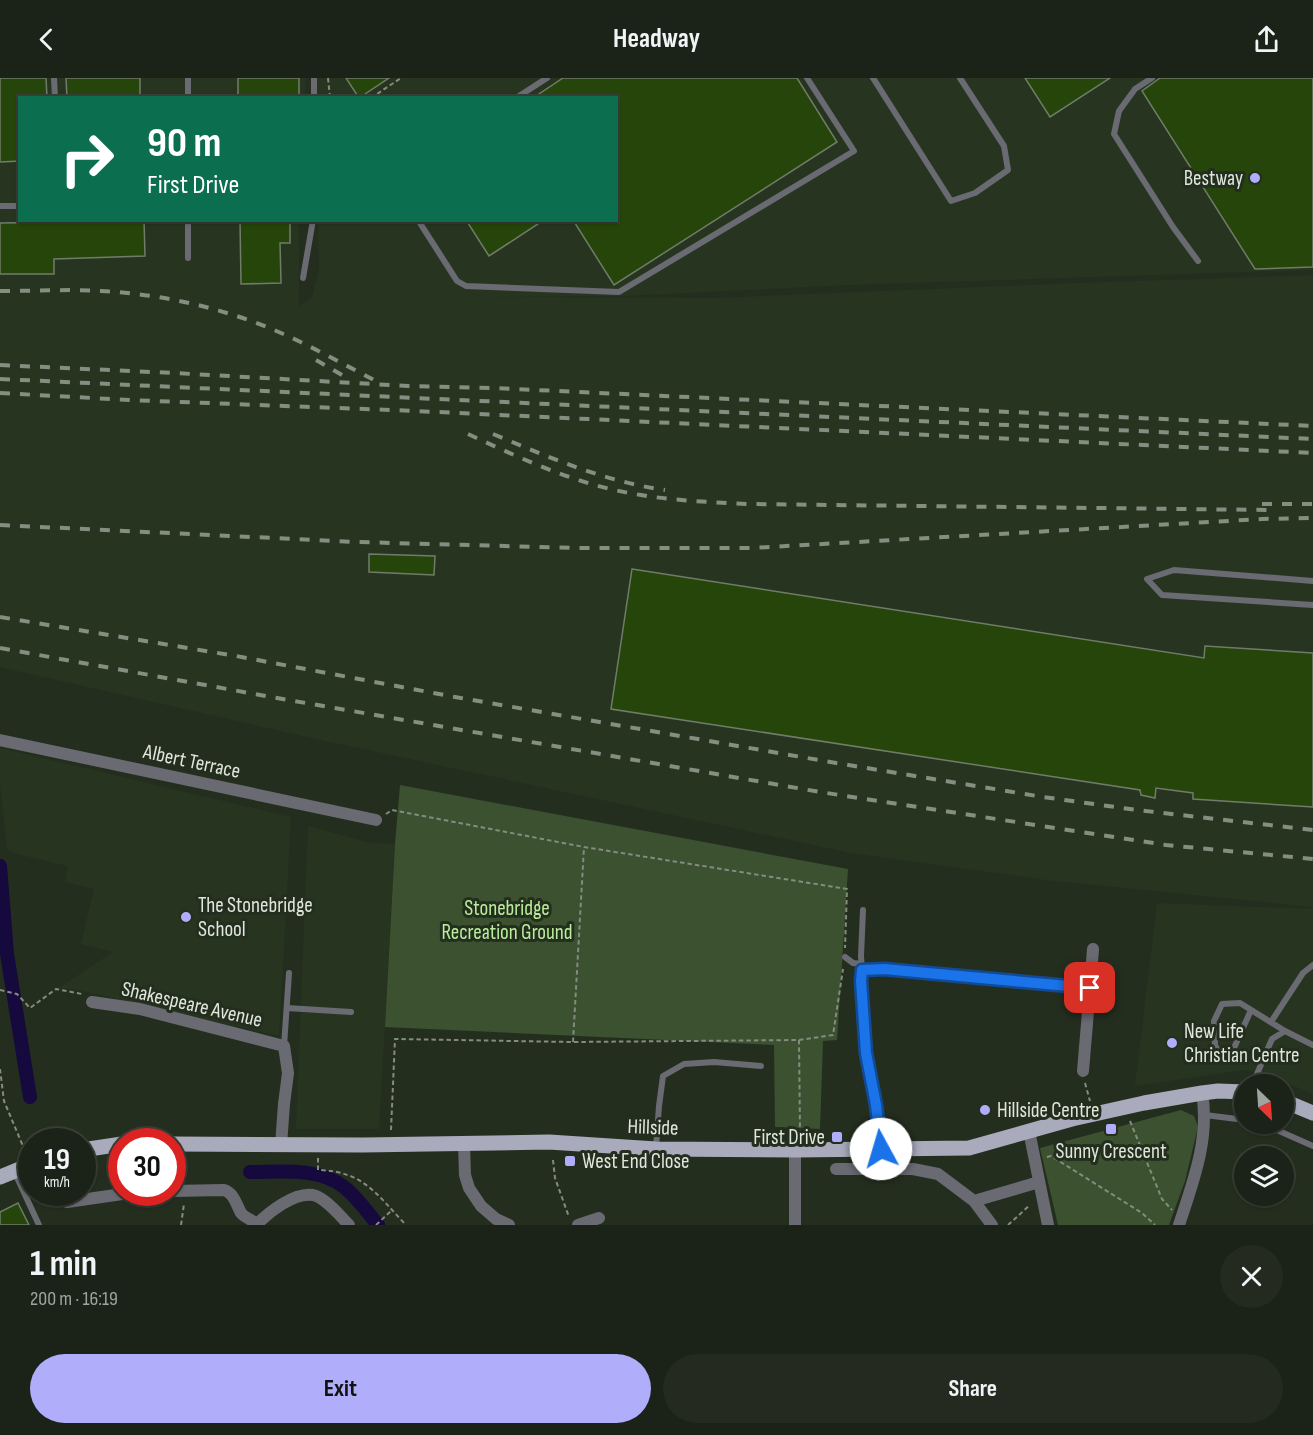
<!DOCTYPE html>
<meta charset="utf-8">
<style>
body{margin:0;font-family:"Sofia Sans Condensed",sans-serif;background:#242a20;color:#f1f3f6;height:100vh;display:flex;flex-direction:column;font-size:22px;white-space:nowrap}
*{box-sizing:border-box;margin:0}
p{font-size:20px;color:#a0a4a1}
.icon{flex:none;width:33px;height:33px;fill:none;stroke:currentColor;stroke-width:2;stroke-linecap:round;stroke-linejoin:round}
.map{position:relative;height:1147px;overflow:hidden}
.panel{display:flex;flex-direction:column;background:#1b2217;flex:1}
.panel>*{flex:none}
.guide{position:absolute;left:18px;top:18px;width:600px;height:126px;border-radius:0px;box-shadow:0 2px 4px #0004,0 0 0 2px #393f36;background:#0b6e4f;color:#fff;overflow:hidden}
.needle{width:39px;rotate:155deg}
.fabs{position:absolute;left:1234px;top:996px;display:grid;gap:12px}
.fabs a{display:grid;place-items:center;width:60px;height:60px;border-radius:50%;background:#1b2217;box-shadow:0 2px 4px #0004,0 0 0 2px #393f36;font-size:30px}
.speed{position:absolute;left:18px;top:1050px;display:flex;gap:12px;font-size:30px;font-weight:700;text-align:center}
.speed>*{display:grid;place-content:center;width:78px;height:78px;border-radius:50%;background:#1b2217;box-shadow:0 2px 4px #0004,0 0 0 2px #393f36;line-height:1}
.speed small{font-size:15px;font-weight:400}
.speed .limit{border:9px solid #d22;background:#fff;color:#111}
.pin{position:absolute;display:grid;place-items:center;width:51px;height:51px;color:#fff;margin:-26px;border-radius:12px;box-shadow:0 3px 9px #0006}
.me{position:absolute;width:66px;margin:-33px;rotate:354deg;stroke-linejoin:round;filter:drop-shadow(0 0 4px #0008)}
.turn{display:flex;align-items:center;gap:21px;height:126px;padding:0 30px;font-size:27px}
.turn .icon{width:78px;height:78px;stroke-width:2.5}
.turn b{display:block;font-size:42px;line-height:51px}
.round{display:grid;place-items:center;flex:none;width:63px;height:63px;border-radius:32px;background:#242a20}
.head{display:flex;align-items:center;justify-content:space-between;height:102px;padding:0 30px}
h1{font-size:36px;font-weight:700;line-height:45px}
.button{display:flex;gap:12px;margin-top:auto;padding:12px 30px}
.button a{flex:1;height:69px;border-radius:36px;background:#b0aefa;color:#111;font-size:24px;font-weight:700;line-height:69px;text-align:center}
.button a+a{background:#242a20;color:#f1f3f6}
header{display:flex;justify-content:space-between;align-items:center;height:78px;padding:0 30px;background:#1b2217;font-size:27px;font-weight:700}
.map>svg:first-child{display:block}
</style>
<header><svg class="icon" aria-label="back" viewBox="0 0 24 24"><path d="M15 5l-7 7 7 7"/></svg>Headway<svg class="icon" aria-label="share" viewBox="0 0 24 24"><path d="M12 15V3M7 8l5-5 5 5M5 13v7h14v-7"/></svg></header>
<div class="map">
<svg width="1313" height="1147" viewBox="0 0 1313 1147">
<rect width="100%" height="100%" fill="#242e1f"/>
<path fill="#273520" d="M0,0H305V19L20,20V142L299,143V228L312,219L319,191L318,143L616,142V20L315,19L314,0H1313V192L849,207L623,218L479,219L716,220L1078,205L1313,197V829L1046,802L851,775L316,661L0,589Z
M0,670L291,739L279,958L79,912L59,910L113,874L81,866L94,811L65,804L68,788L13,775L7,771L0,707Z
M308,748L371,765L395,766L379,1051H296Z
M1157,825L1313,831V1016L1272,998L1244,992L1135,1008Z"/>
<path fill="#3c512f" d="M400,707L848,791L837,962L823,963L820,1051L775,1049L774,967L385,949L395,766Z
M1181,1032L1194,1038L1198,1049L1185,1103L1169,1147H1058L1040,1070Z"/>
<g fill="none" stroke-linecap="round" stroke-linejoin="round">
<path stroke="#15093d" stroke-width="14" d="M0,788L7,876L30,1019
M250,1094C280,1094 319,1089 344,1109C357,1119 368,1135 378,1147"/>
</g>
<path fill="#25450a" stroke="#707c6a" stroke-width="1.5" d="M0,0H46L47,20H20V83L0,84Z
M66,0H140V20H67Z
M238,0H299V20H238Z
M346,0H389L359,20Z
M563,0H797L837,64L614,207L573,142H616V20H533Z
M1025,0H1110L1050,39Z
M1160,0H1313V189L1255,191L1142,13Z
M70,142H144L145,178L54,181V196H0V145L70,144Z
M240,142H290V165H280L281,205L241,206Z
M466,142H544L489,178Z
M369,476L435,478L434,497L369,494Z
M632,491L1204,580L1205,568L1313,575V729L1193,721V715L1156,710L1155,720L1141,717L1140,712L611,631Z
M18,1125L29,1147H0V1134Z"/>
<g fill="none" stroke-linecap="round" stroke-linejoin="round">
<path stroke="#838c7f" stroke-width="2" stroke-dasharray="4.5 3" stroke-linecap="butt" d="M328,0L330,20
M371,20L401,0
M386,736L392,732L584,769L847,811L845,870
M0,912L17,916L30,930L56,911L82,916
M799,962L833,957L843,891
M573,964L584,769
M0,991L4,1023L25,1073
M1085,1005L1090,1023
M1130,1043L1162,1121L1172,1132
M391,1052L395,961L573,964L799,962L800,1053
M1047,1079L1051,1078L1142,1135L1155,1147
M318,1080V1092C364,1093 377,1117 406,1147
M182,1081L183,1099
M553,1082L555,1100L569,1139
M181,1147L184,1126
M376,1147L391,1133
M1008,1147L1030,1127"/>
<path stroke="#6a6a73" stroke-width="6" d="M54,0L55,20
M314,0V20
M873,0L951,123L975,115L1008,92L1004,68L960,0
M1152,0L1135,11L1119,33L1114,56L1173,149L1198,183
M188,20V0
M516,20L547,0
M0,128H20
M418,142L457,203L466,208L619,214L854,73L807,0
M188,180V142
M303,200L313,142
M1313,503L1174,492L1147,501L1162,517L1313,527
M845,879L853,885L862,886
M862,892L861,878L863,832
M287,930L351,934
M1251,932L1234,970L1226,978L1220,977L1215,967L1214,943L1222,926L1240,925L1285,953
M1271,944L1303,895L1313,887
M284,968L289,895
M1255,1006L1257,996L1272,961L1285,953L1313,967
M1205,1037L1245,1042
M1263,1046L1313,1068
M656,1070L659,1028L663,998L684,986L714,984L761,988
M14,1093L39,1147"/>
<path stroke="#6a6a73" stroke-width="12" d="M0,662L376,742
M1090,910L1093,871
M92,924L140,931L284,968L288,995L284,1026L281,1067
M1029,1053L1048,1147
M464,1065L465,1097L469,1110L481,1128L496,1141L509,1147
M881,1071L877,1027L866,975L861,903L862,892L884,891L1090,910L1083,993
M795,1072V1147
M836,1091H913L938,1096L974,1123L992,1147
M172,1113L224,1112C234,1115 236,1126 241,1135C244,1139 252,1142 257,1146
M974,1123L1039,1104
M67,1124L136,1114
M256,1147C269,1134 294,1114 313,1117C326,1120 340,1138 349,1147
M578,1147L599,1140
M1179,1147C1193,1104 1210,1060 1202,1015"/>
<path stroke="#a9aabc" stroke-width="15" d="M1284,1023L1313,1035
M172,1066L363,1067L549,1064L656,1071L795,1072L969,1070L1072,1041L1144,1025L1202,1015L1218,1013L1245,1014
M82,1072L122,1066
M0,1099L32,1086"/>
<path stroke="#858e81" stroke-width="4" stroke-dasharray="10 10" stroke-linecap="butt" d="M0,213C34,213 68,211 101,213C158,216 214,228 267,249C304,264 339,284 374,302
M316,282L349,301
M0,287L174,295L408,308L493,310L1313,348
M0,301L1313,361
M0,315L129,322L416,333L1313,375
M468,356C524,382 580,408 641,417C676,423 711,424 746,426L1271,432
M493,356C551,380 603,403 665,412
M1262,426H1313
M0,447L357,464L578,470H752L1262,441L1313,440
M0,539L236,578L455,619L836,685L1043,719L1137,732L1313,752
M0,570L277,620L820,714L1166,767L1313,781"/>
</g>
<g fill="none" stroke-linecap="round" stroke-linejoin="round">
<g stroke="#114b97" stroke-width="15">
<path id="route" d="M881,1071L876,1027L866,975L861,903L862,892L884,891L1090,910"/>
</g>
<use href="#route" stroke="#1a73e8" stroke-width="10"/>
</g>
<g fill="#b0aefa" stroke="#242e1f" stroke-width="2">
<circle cx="1255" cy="100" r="6"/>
<circle cx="186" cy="839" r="6"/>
<circle cx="1172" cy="965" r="6"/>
<circle cx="985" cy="1032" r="6"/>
<rect x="1105" y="1045" width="12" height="12" rx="3"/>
<rect x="831" y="1053" width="12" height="12" rx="3"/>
<rect x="564" y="1077" width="12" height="12" rx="3"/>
</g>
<g text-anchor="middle" stroke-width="6" stroke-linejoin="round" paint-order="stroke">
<g font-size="21" fill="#dfe6dc" stroke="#242e1f" text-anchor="start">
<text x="1243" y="107" text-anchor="end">Bestway</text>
<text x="198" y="834">The Stonebridge<tspan x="198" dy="24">School</tspan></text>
<text x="1184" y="960">New Life<tspan x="1184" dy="24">Christian Centre</tspan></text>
<text x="997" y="1039">Hillside Centre</text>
<text x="825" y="1066" text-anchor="end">First Drive</text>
<text x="1111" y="1080" text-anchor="middle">Sunny Crescent</text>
<text x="582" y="1090">West End Close</text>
</g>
<g font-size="21" fill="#dfe6dc" stroke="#242e1f">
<text transform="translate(192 683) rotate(12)" y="7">Albert Terrace</text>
<text transform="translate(192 926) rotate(13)" y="7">Shakespeare Avenue</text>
<text transform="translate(653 1049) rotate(2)" y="7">Hillside</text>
</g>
<g font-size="21" fill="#b9ee9a" stroke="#242e1f">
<text x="507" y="837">Stonebridge<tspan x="507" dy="24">Recreation Ground</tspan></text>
</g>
</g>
</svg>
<div class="fabs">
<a><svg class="needle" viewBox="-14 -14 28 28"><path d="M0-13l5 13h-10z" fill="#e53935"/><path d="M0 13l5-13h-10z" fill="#a0a4a1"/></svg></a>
<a><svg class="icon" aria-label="layers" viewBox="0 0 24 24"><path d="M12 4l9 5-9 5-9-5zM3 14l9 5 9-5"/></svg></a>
</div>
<div class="speed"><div>19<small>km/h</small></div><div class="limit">30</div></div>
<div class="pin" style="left:1090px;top:910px;background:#d93025"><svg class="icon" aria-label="arrive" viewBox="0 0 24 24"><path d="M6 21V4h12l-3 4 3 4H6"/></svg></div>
<svg class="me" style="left:881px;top:1071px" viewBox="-20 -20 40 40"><circle r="19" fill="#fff"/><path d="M0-13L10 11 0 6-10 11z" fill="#1a73e8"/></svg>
<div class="guide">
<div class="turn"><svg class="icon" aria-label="right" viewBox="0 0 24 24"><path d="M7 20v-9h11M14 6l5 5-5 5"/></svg><div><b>90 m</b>First Drive</div></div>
</div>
</div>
<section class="panel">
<div class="head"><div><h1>1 min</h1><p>200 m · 16:19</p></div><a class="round"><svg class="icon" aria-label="close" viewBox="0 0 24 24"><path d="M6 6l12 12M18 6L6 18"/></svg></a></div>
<div class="button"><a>Exit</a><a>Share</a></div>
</section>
